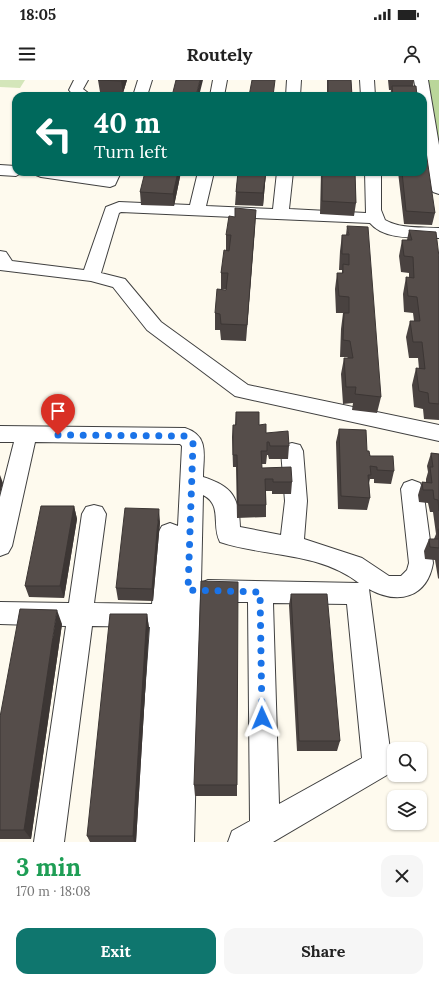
<!DOCTYPE html>
<meta charset="utf-8">
<style>
body{margin:0;font-family:Lora,serif;background:#f6f6f6;color:#222;height:100vh;display:flex;flex-direction:column;font-size:15px;white-space:nowrap}
*{box-sizing:border-box;margin:0}
p{font-size:13px;color:#767676}
.icon{flex:none;width:22px;height:22px;fill:none;stroke:currentColor;stroke-width:2;stroke-linecap:round;stroke-linejoin:round}
.map{position:relative;height:762px;overflow:hidden}
.side{display:flex;flex-direction:column;background:#fff;flex:1}
.side>*{flex:none}
.hud{position:absolute;left:12px;top:12px;width:415px;height:84px;border-radius:12px;box-shadow:0 1px 3px #0004;background:#00695c;color:#fff;overflow:hidden}
.buttons{position:absolute;left:387px;top:662px;display:grid;gap:8px}
.buttons a{display:grid;place-items:center;width:40px;height:40px;border-radius:8px;background:#fff;box-shadow:0 1px 3px #0004;font-size:20px}
.pin{position:absolute;display:grid;place-items:center;width:34px;height:34px;color:#fff;margin:-41px -17px;border-radius:50% 50% 50% 0;rotate:-45deg;box-shadow:0 0 4px #0007}
.pin .icon{rotate:45deg}
.me{position:absolute;width:44px;margin:-22px;rotate:359deg;stroke-linejoin:round;filter:drop-shadow(0 0 3px #0008)}
.turn{display:flex;align-items:center;gap:14px;height:84px;padding:0 16px;font-size:18px}
.turn .icon{width:52px;height:52px;stroke-width:2.5}
.turn b{display:block;font-size:28px;line-height:34px}
.round{display:grid;place-items:center;flex:none;width:42px;height:42px;border-radius:12px;background:#f6f6f6}
.summary{display:flex;align-items:center;justify-content:space-between;height:68px;padding:0 16px}
h1{font-size:24px;font-weight:700;line-height:30px;color:#1e9e55}
.button{display:flex;gap:8px;margin-top:auto;padding:8px 16px}
.button a{flex:1;height:46px;border-radius:12px;background:#0f766e;color:#fff;font-size:16px;font-weight:700;line-height:46px;text-align:center}
.button a+a{background:#f6f6f6;color:#222}
.status{display:flex;justify-content:space-between;align-items:center;height:28px;padding:0 20px;background:#fff;direction:ltr}
.status svg{height:11px;fill:currentColor}
header{display:flex;justify-content:space-between;align-items:center;height:52px;padding:0 16px;background:#fff;font-size:18px;font-weight:700}
.map>svg:first-child{display:block}
</style>
<div class="status"><b>18:05</b><svg viewBox="0 0 49 12"><path d="M0 12V9h3v3zM5 12V6h3v6zM10 12V3h3v9zM15 12V0h3v12zM26 1h20v11H26zM47 4h2v5h-2z"/></svg></div>
<header><svg class="icon" aria-label="menu" viewBox="0 0 24 24"><path d="M4 6h16M4 12h16M4 18h16"/></svg>Routely<svg class="icon" aria-label="person" viewBox="0 0 24 24"><circle cx="12" cy="8" r="4"/><path d="M4 21q1-7 8-7t8 7"/></svg></header>
<div class="map">
<svg width="439" height="762" viewBox="0 0 439 762">
<rect width="100%" height="100%" fill="#fefaee"/>
<path fill="#d4e6ba" d="M0,0H25L20,8L0,7Z"/>
<path fill="#bad69a" d="M426,0H439V73Z"/>
<g fill="none" stroke-linecap="round" stroke-linejoin="round">
<g stroke="#404040" stroke-width="2">
<path id="minor" d="M74,0H88L83,9L92,16C83,16 75,18 69,10Z
M138,0H152L147,16H133Z
M213,0H227L224,16H210Z
M287,0H301L300,16H286Z
M360,0H374L375,16H361Z
M414,0H428L439,65V114L433,112L431,109L423,56V16H417Z
M0,85L16,86V92H23L16,96L0,95Z
M33,92H73L104,96L105,92H121L115,105L110,107L41,97L36,95Z
M198,92H214L206,126L273,129L277,92H293L289,129L366,133L365,92H381V130L385,140C401,149 421,147 439,148V158C418,157 385,161 370,143L121,132L119,133L101,193L125,199L161,242L248,305L439,345V361L235,316L147,250L113,207L91,201L0,190V171L6,172L12,181L84,190L106,127L119,122L190,125Z
M0,346L185,348C210,356 203,376 203,397C232,406 239,417 240,447L281,455L285,421L281,371L284,365L292,363L300,365L303,371L307,421L304,459L362,478L389,496H401L407,490L409,483L401,409L404,403L412,400L420,403L423,409L433,483C427,518 398,525 369,509L392,685L387,695L273,762H228L232,751L250,741L248,522H208L200,519L194,762H134L150,547L92,546L64,762H34L66,546L0,544V522L69,523L82,434L86,427L94,425L102,427L106,434L94,523L152,524L158,453L162,446L170,443L178,446L182,366L180,364L35,362L12,466L8,473L0,476V417L14,362H0ZM203,415C223,425 211,445 220,462C265,477 320,472 359,503L208,500L201,503ZM273,523L347,524L362,678L279,724Z"/>
</g>
<use href="#minor" fill="#fff" fill-rule="evenodd"/>
</g>
<path fill="#494240" d="M98,0H127L123,13L100,12Z
M327,0H351L352,16H327Z
M388,0H414L413,6L417,16H390L391,10H389Z
M181,92L174,126L141,125L140,112Z
M238,92H266L263,126L235,125L236,112Z
M321,92H355L356,123L354,136L320,134Z
M398,92H423L435,133L432,145L404,144Z
M255,146L246,261L221,260L220,250H215V233L226,210V209H221V193L226,171V155Z
M347,146L381,317L377,333L352,330L353,323L343,324L341,294L344,278H348L347,277H340L341,249L343,233H336L335,209L337,193H342V190H339L340,171L342,155H346Z
M409,150L439,177V340L424,339L423,329L414,327L412,305L416,288L419,289L418,278H409L406,257L410,241H414L413,233L404,232L403,214L406,197L409,198V193L401,192L399,176L402,160H407Z
M236,332L259,345L266,353L289,366L288,379H269L268,375H267L266,384H261L262,388L292,402L291,414H272V411H266V437L237,438L236,387H233L232,357L233,345H235Z
M339,349L367,371L370,376L394,391L391,404L374,403V399H370L369,403L370,418L367,430L338,429L336,362Z
M431,373L439,374V499L438,498L435,480L425,479L424,471L429,459H434L436,454L433,432H430L428,423L419,422L418,415L422,402H426V399L428,392L427,386Z
M74,426L77,439L64,518L29,517L25,506Z
M160,442L153,521L118,520L116,508Z
M291,514L340,661L337,671H297L289,525Z
M147,534L149,548L136,762H90L87,756Z
M62,544L31,759H0V637Z
M194,705H237V716H195Z"/>
<path fill="#3c3634" d="M122,0H127L123,13L121,1Z
M200,0H203L199,16H196Z
M178,92H181L174,126L173,114Z
M266,92L263,126V113Z
M256,130L255,146L246,261L247,245Z
M0,395L3,403L0,414Z
M74,426L77,439L64,518L60,506Z
M159,429L160,442L153,521L152,509Z
M57,530L62,544L31,759L24,750Z
M147,534L149,548L136,762H134L133,756Z"/>
<path fill="#554d4a" stroke="#3c3634" d="M99,0H122L121,1L98,0Z
M176,0H200L196,16H172Z
M252,0H275L273,16H249Z
M328,0H351L352,16H328Z
M392,6H416L417,16H393Z
M423,58H424L435,133L406,131L402,92H423Z
M145,92H178L173,114L140,112Z
M238,92H266L263,113L236,112Z
M322,92H355L356,123L322,121Z
M235,128L256,130L247,245L221,244L220,234L215,233L217,209L226,210L228,193H221L224,170L229,171L231,155H226L229,136L235,137Z
M347,146L368,147L381,317L355,314L356,307H346L344,278H353L350,261L343,260L344,233H349V217L339,216L337,193H343V184L349,185V174H342V155H349Z
M409,150L436,152L439,177V324L429,323L428,313L419,311L416,288L425,289L422,262H413L410,241H420L417,217L408,216L406,197L414,198L413,177L404,176L402,160H412Z
M236,332H259V345L266,344V353L288,351L289,366H270L269,362H267V371H261L262,388L291,387L292,402H273V399H265L266,425H238L237,375H233V345H236Z
M339,349L366,350L367,371H369L370,376H393L394,391L377,390V387L370,386L371,395H368L370,418L341,416Z
M431,373L439,374V431L438,420L434,419L433,410H423L422,402L432,403L430,387H433Z
M41,426H74L60,506H25Z
M125,428L159,429L152,509L116,508Z
M438,449H439V468L430,467L429,459H439Z
M201,501L238,502L237,705H194Z
M291,514H327L340,661H299Z
M20,529L57,530L24,750H0V637Z
M110,534H147L133,756H87Z"/>
<g fill="none" stroke-linecap="round" stroke-linejoin="round">
<path stroke="#1a73e8" stroke-width="7" stroke-dasharray="0 12.6" d="M58,355L186,356L193,363L188,510L260,512L262,638"/>
</g>
</svg>
<div class="buttons">
<a><svg class="icon" aria-label="search" viewBox="0 0 24 24"><circle cx="10" cy="10" r="6"/><path d="M15 15l6 6"/></svg></a>
<a><svg class="icon" aria-label="layers" viewBox="0 0 24 24"><path d="M12 4l9 5-9 5-9-5zM3 14l9 5 9-5"/></svg></a>
</div>
<div class="pin" style="left:58px;top:355px;background:#d93025"><svg class="icon" aria-label="arrive" viewBox="0 0 24 24"><path d="M6 21V4h12l-3 4 3 4H6"/></svg></div>
<svg class="me" style="left:262px;top:638px" viewBox="-20 -20 40 40"><path d="M0-17L14 15 0 8-14 15z" fill="#1a73e8" stroke="#fff" stroke-width="4"/></svg>
<div class="hud">
<div class="turn"><svg class="icon" aria-label="left" viewBox="0 0 24 24"><path d="M17 20v-9H6M10 6l-5 5 5 5"/></svg><div><b>40 m</b>Turn left</div></div>
</div>
</div>
<section class="side">
<div class="summary"><div><h1>3 min</h1><p>170 m · 18:08</p></div><a class="round"><svg class="icon" aria-label="close" viewBox="0 0 24 24"><path d="M6 6l12 12M18 6L6 18"/></svg></a></div>
<div class="button"><a>Exit</a><a>Share</a></div>
</section>
